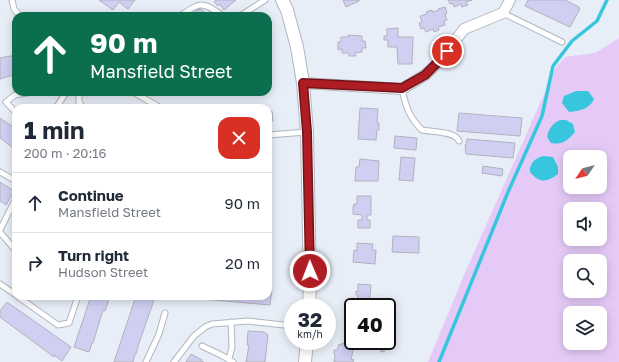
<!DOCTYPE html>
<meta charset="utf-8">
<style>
body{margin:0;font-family:"Golos Text",sans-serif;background:#f2f2f3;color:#1f2937;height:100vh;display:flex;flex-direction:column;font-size:15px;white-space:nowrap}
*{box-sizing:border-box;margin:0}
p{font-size:13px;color:#747a83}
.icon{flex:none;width:22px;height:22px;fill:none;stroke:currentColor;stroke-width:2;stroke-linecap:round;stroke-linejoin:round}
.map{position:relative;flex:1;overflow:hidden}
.panel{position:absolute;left:12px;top:104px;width:260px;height:196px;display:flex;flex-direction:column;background:#fff;border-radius:12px;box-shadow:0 2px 10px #0003}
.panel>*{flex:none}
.top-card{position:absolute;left:12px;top:12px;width:260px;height:84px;border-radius:12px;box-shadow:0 2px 10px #0003;background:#0b6e4f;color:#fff;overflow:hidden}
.needle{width:26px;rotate:235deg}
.tools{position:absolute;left:563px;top:150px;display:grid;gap:8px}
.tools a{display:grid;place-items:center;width:44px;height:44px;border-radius:8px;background:#fff;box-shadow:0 2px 10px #0003;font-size:20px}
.speed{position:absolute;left:284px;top:298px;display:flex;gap:8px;font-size:20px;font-weight:700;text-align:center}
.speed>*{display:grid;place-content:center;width:52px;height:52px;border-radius:50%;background:#fff;box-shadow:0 2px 10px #0003;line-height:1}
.speed small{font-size:10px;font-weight:400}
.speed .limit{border:2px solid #111;border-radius:6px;background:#fff;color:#111}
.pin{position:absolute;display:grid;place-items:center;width:34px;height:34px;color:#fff;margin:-17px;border:2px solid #fff;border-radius:50%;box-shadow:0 1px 4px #0007}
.me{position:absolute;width:44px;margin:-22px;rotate:359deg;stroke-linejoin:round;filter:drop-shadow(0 0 3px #0008)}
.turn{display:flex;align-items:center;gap:14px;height:84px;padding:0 12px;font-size:18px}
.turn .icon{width:52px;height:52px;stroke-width:2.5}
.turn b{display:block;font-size:28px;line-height:34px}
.round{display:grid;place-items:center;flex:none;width:42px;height:42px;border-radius:12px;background:#f2f2f3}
.overview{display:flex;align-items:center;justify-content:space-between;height:68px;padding:0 12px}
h1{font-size:24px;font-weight:700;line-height:30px}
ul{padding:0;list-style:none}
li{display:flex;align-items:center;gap:12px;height:60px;padding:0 12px;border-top:1px solid #e0e1e3}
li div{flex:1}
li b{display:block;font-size:15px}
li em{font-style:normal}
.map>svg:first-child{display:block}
</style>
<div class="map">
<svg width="619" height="362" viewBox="0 0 619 362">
<rect width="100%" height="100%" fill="#e8eef8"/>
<path fill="#e5caf8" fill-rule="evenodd" d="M619,38V362H428L464,275L556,67L565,57L595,53ZM570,157H600V187H570ZM570,209H600V239H570ZM570,261H600V291H570ZM570,313H600V343H570Z"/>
<path fill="#38c5de" d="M576,91H588L594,99C590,109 579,111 569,112L562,103L564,96Z
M560,120H566L573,124L575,132C567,141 563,145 551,143L547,137C549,128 552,124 560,120Z
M543,156L553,157L558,167V174C547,183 539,183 530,172C529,164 535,158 543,156Z"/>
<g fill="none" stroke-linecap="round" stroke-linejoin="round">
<path stroke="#38c5de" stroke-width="3.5" d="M439,362L508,192L542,116L553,66L572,41L597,21L607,0"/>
</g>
<path fill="#d0cff2" stroke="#b2b2bc" d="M99,0H135L128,9L119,2L113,10Z
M216,0H236L224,10L220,4L218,6L214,2Z
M343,0H359V1L346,7Z
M448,0H472L466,2L468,5L462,7L461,4L454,7L453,3L450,4Z
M528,0H565L579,7L578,9H580L570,27L525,6Z
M445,7L447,13L445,14L447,20L444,21L445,25L438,27L439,30L434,32L433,29L426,32L424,28L421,29L419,23L422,22L420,16L427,14L426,12L432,10L433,12L439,10L438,9Z
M198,9L199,10L201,9L208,16H194L197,13L196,11Z
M398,28V37H413L412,64H398L397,47H388V40H384V36H387V29Z
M348,35L362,36V41H365L366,48H362V52L355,53L356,56H349V53H342V49L338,50V42H341V37H349Z
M16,55V74L0,79V58Z
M243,107H263V108H243Z
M360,108L378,109L377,123H379V130H377L376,140L358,139Z
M268,111H272L273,121H268Z
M459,113L522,118L520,136L457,131Z
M0,118L16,129V150L0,138Z
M395,136L417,138L416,150L394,148Z
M467,139L515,143L513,158L466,154L465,145H466Z
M401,157L415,158L413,181L399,180Z
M360,159L379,161L378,181H355L356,167H359Z
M483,166L503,169L502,176L482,173Z
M0,182L14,191L6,205L0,201Z
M357,196H371V215H367V220H370V228H358V220H362V215L353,214V207L354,204H357Z
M393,236L419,237V253L392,252Z
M357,243L373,244L372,250H376L375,264L353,262L354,250L357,251Z
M358,284L371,285L369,307H357L358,295H356V291L358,292Z
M268,287L272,290L270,305L191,298V296H268Z
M91,296H110L105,311L103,310L93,343H92L89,352L74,347Z
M136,296H145L154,300L138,346L136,354H135L133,362H114Z
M7,302L71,347L62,361L54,355V357L0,317V311Z
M248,331L264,332L268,335L265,362H246L249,345H247Z
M342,343L345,344L344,345L354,347L351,359L354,360L353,362H334L335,355L334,354V350H337L339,344L342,345Z
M381,347L385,348L384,352L380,351Z
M191,354L202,360L201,361L204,362H186Z"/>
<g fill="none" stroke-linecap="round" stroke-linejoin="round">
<g stroke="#b1b6c0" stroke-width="7">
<path id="service" d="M12,0L14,9L20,16
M503,13L562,42
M180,16C201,2 202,1 223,16
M240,16L265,0
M402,89C406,107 409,117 422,130C432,132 455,131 459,141
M79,92V102L83,108
M133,92L161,108
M56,108L65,94L69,92
M16,113L6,102L15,95L32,92
M268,135L307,132
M0,172L16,181
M0,230L16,198
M0,232L16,251
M0,284L16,295
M17,296L58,325L69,323L78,296
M202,346L221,355L233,362
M229,359L232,347L231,322
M146,362L159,334L165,313
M174,362L194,336L205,327L212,324L248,321L293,326"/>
</g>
<g stroke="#b1b6c0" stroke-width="12">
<path id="minor" d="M303,83L402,89L425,75L439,62L464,29L503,13L510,0"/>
</g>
<g stroke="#b1b6c0" stroke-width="14">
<path id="tertiary" d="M282,0L287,10L297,47L303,83L307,132L310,284L309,307
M305,362L307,341"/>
</g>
<use href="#service" stroke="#fff" stroke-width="5"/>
<use href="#minor" stroke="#fff" stroke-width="10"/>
<use href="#tertiary" stroke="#fff" stroke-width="12"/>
</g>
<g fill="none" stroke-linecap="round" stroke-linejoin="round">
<g stroke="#721317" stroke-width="10">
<path id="route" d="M310,271L307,132L303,83L402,88L425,75L438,62L447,51"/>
</g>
<use href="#route" stroke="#af1d24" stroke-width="7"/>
</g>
</svg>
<div class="tools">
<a><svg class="needle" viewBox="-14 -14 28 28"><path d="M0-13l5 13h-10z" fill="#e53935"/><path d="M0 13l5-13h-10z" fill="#747a83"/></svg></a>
<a><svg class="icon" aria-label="sound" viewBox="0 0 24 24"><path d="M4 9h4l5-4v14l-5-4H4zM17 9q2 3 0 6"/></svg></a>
<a><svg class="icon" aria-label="search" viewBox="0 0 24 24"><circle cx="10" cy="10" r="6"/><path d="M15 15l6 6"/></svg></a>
<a><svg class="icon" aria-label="layers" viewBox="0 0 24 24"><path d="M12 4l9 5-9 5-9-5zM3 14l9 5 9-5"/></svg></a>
</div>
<div class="speed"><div>32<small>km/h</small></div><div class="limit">40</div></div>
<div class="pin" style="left:447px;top:51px;background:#d93025"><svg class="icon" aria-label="arrive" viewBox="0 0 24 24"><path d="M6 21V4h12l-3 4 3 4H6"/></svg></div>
<svg class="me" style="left:310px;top:271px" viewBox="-20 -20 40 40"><circle r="17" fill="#af1d24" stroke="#fff" stroke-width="3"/><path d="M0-11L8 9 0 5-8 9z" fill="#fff"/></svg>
<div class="top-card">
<div class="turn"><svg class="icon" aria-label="ahead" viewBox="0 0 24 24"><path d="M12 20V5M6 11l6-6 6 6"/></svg><div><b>90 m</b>Mansfield Street</div></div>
</div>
<section class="panel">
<div class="overview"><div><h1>1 min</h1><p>200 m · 20:16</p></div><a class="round" style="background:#d93025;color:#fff"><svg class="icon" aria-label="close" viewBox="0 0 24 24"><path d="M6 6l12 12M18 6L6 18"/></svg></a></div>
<ul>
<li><svg class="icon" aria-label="ahead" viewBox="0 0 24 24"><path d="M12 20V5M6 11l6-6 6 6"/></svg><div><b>Continue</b><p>Mansfield Street</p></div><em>90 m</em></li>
<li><svg class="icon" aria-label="right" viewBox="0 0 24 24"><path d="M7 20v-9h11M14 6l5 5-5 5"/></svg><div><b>Turn right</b><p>Hudson Street</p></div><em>20 m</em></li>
</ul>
</section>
</div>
